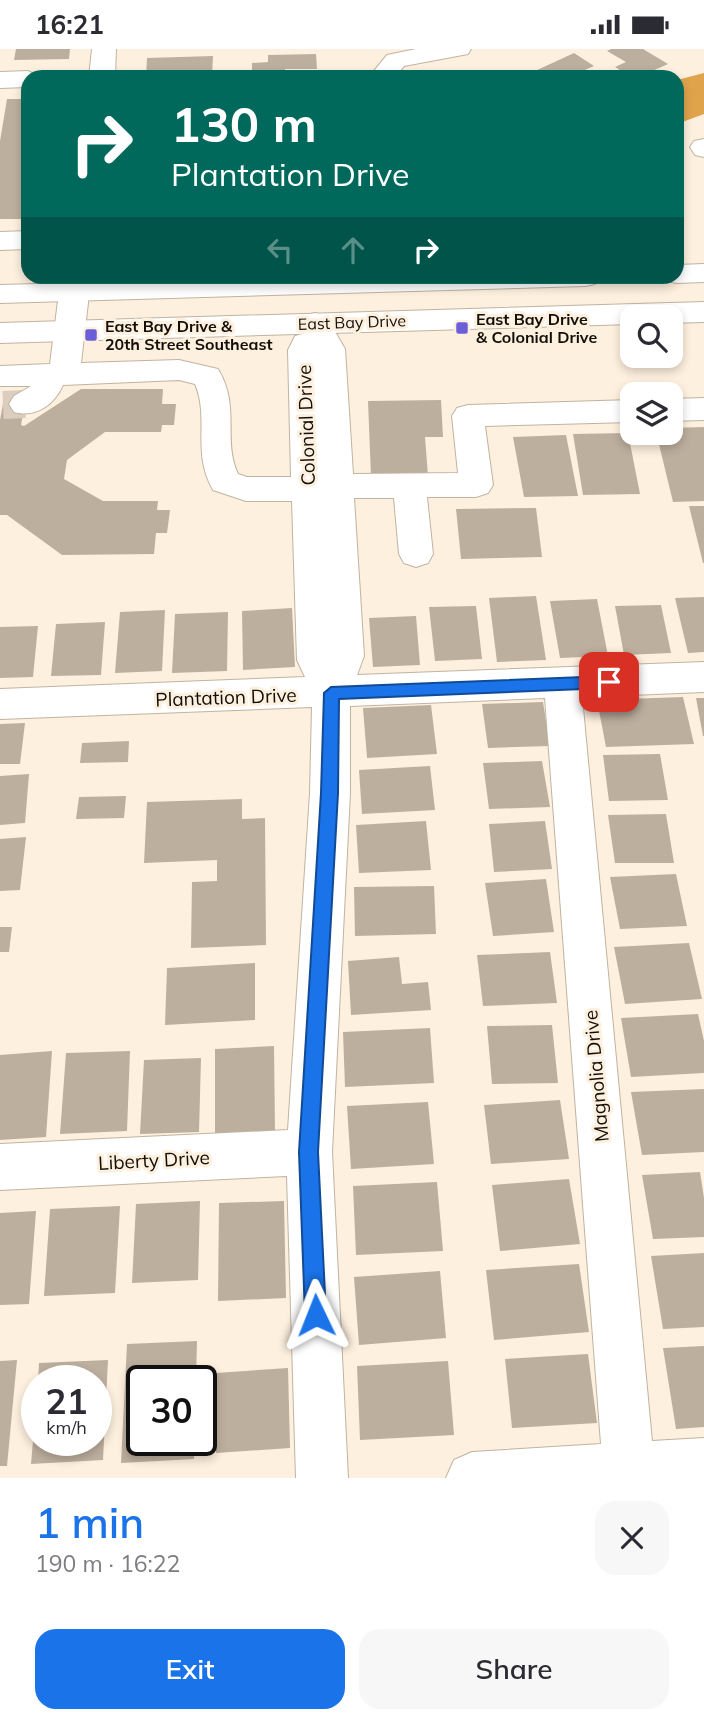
<!DOCTYPE html>
<meta charset="utf-8">
<style>
body{margin:0;font-family:Mulish,sans-serif;background:#f7f7f7;color:#2b2b33;height:100vh;display:flex;flex-direction:column;font-size:26px;white-space:nowrap}
*{box-sizing:border-box;margin:0}
p{font-size:23px;color:#7c7c81}
.icon{flex:none;width:38px;height:38px;fill:none;stroke:currentColor;stroke-width:2;stroke-linecap:round;stroke-linejoin:round}
.map{position:relative;height:1429px;overflow:hidden}
.panel{display:flex;flex-direction:column;background:#fff;flex:1}
.panel>*{flex:none}
.hud{position:absolute;left:21px;top:21px;width:663px;height:214px;border-radius:21px;box-shadow:0 4px 10px #0003;background:#00695c;color:#fff;overflow:hidden}
.fabs{position:absolute;left:620px;top:256px;display:grid;gap:14px}
.fabs a{display:grid;place-items:center;width:63px;height:63px;border-radius:14px;background:#fff;box-shadow:0 4px 10px #0003;font-size:35px}
.speed{position:absolute;left:21px;top:1316px;display:flex;gap:14px;font-size:35px;font-weight:700;text-align:center}
.speed>*{display:grid;place-content:center;width:91px;height:91px;border-radius:50%;background:#fff;box-shadow:0 4px 10px #0003;line-height:1}
.speed small{font-size:18px;font-weight:400}
.speed .limit{border:4px solid #111;border-radius:10px;background:#fff;color:#111}
.pin{position:absolute;display:grid;place-items:center;width:60px;height:60px;color:#fff;margin:-30px;border-radius:14px;box-shadow:0 4px 10px #0006}
.me{position:absolute;width:77px;margin:-38px;rotate:358deg;stroke-linejoin:round;filter:drop-shadow(0 0 5px #0008)}
.turn{display:flex;align-items:center;gap:24px;height:147px;padding:0 35px;font-size:32px}
.turn .icon{width:91px;height:91px;stroke-width:2.5}
.turn b{display:block;font-size:49px;line-height:60px}
.lanes{display:flex;align-items:center;height:66px;padding:0 35px;background:#0003;justify-content:center;gap:35px;direction:ltr}
.lanes .off{opacity:.35}
.round{display:grid;place-items:center;flex:none;width:74px;height:74px;border-radius:21px;background:#f7f7f7}
.head{display:flex;align-items:center;justify-content:space-between;height:119px;padding:0 35px}
h1{font-size:42px;font-weight:600;line-height:52px;color:#1a73e8}
.button{display:flex;gap:14px;margin-top:auto;padding:14px 35px}
.button a{flex:1;height:80px;border-radius:21px;background:#1a73e8;color:#fff;font-size:28px;font-weight:600;line-height:80px;text-align:center}
.button a+a{background:#f7f7f7;color:#2b2b33}
.status{display:flex;justify-content:space-between;align-items:center;height:49px;padding:0 35px;background:#fff;direction:ltr}
.status svg{height:19px;fill:currentColor}
.map>svg:first-child{display:block}
</style>
<div class="status"><b>16:21</b><svg viewBox="0 0 49 12"><path d="M0 12V9h3v3zM5 12V6h3v6zM10 12V3h3v9zM15 12V0h3v12zM26 1h20v11H26zM47 4h2v5h-2z"/></svg></div>
<div class="map">
<svg width="704" height="1429" viewBox="0 0 704 1429">
<rect width="100%" height="100%" fill="#fef0de"/>
<path fill="#dfa34c" d="M704,24V65L677,75V31Z"/>
<path fill="#bdaf9e" d="M16,0H70L69,10L14,11Z
M611,0H643L668,15L639,28H631L615,18L626,13L607,2Z
M574,4L594,17L569,28H544L535,22Z
M316,5L317,20H285V28H252V14L268,13V6Z
M213,7L212,26L146,28L147,9Z
M7,50H28V170H0V92Z
M81,340H163L162,355H176L174,376H162L161,383H105L67,411L64,430L103,452H158L157,461H170L167,484H156L154,505L62,506L7,466H0V371L4,349H26L21,376L24,377Z
M441,351L443,388H425L428,427L371,428L368,352Z
M704,378V452L673,453L656,383H670V379Z
M628,384L640,445L583,446L573,385Z
M566,386L578,447L524,448L513,388Z
M689,457H704V514H703Z
M536,459L542,508L461,510L456,460Z
M536,547L546,611L497,613L489,549Z
M704,548V603L688,604L675,549Z
M597,550L608,607L560,609L550,552Z
M661,556L671,604L624,606L615,557Z
M476,557L482,610L435,612L429,558Z
M292,559L295,618L243,621L242,562Z
M165,561L162,622L115,624L120,563Z
M228,563L227,622L172,624L175,565Z
M416,567L420,616L373,618L369,569Z
M105,573L101,626L51,627L56,575Z
M38,577L33,628L0,629V578Z
M683,648L694,695L606,698L597,651Z
M696,649H704V687H703Z
M543,653L550,697L488,699L482,655Z
M431,656L437,705L367,709L363,659Z
M25,674L20,715H0V675Z
M129,692L128,713L80,714L82,694Z
M660,705L668,751L609,752L603,706Z
M542,712L550,758L489,760L483,714Z
M430,717L435,761L362,765L359,721Z
M29,725L25,774L0,776V727Z
M126,747L124,769L76,770L79,748Z
M242,750V770L265,769L266,896L191,899L192,833L217,832V811L144,814L147,753Z
M666,765L674,814H615L608,766Z
M426,772L431,821L359,824L356,776Z
M545,772L552,820L494,823L489,775Z
M26,788L20,841L0,842V790Z
M676,825L687,877L620,880L610,828Z
M546,830L554,883L493,887L485,834Z
M434,837L436,885L355,887L354,838Z
M0,878H12L9,903H0Z
M689,894L702,950L625,955L614,898Z
M550,903L557,954L483,957L477,906Z
M399,908L402,935L428,933L431,961L351,966L348,912Z
M255,914V971L165,976L167,919Z
M698,965L704,992V1024L631,1028L621,969Z
M552,976L558,1034L492,1035L487,977Z
M430,979L434,1034L345,1038L343,983Z
M274,997L275,1083L215,1086V1000Z
M52,1002L46,1088L0,1091V1006Z
M130,1002L127,1082L60,1085L66,1004Z
M201,1009L199,1083L140,1085L144,1011Z
M704,1040V1103L642,1106L631,1043Z
M560,1051L569,1110L491,1115L484,1056Z
M428,1053L434,1115L351,1120L347,1057Z
M700,1123L704,1149V1188L653,1190L642,1126Z
M569,1130L580,1195L500,1202L492,1136Z
M437,1133L443,1202L356,1206L353,1137Z
M200,1152L198,1231L132,1234L136,1155Z
M284,1152L286,1249L218,1252L219,1154Z
M120,1157L115,1244L44,1247L50,1160Z
M36,1162L29,1255L0,1256V1164Z
M704,1204V1278L663,1280L651,1207Z
M579,1215L589,1283L494,1291L486,1221Z
M440,1222L446,1289L359,1296L354,1228Z
M197,1292L196,1332H142V1391H195L194,1410L121,1414L127,1295Z
M704,1297V1378L676,1380L663,1299Z
M588,1305L597,1374L512,1379L505,1310Z
M17,1311L7,1417H0V1312Z
M108,1311L103,1411L31,1415L35,1368L37,1391H96V1332H38L39,1314Z
M448,1312L454,1386L360,1391L357,1317Z
M288,1319L290,1399L216,1404V1324Z"/>
<g fill="none" stroke-linecap="round" stroke-linejoin="round">
<path stroke="#dbcebe" stroke-width="28" stroke-dasharray="28 14" stroke-linecap="butt" d="M3,356L25,355"/>
<g stroke="#c0b3a1" stroke-width="2">
<path id="minor" d="M92,0H116L115,28H89Z
M416,0H471L468,5L404,17L395,28H369L387,6Z
M28,22L39,28H28V38L0,39V23Z
M704,90V108L695,106L690,98L694,92Z
M28,182V200L0,201V183Z
M61,228H91L81,314L179,311L218,320C241,358 222,390 238,425L247,428H291L288,301L295,287L306,284L300,274L304,267L315,264L326,267L345,300L353,425L458,424L452,367L457,359L468,356L632,351V373L485,377L493,436L488,444L476,448H427L433,505L428,514L416,518L404,514L399,505L394,449H354L364,607L357,626L704,613V643L582,648L652,1392L704,1389V1429H446L454,1411L472,1403L601,1395L545,649L350,657V744L332,1103L348,1429H296L287,1127L0,1141V1095L288,1081L310,744L312,658L0,670V640L305,628L297,611L292,452H246L213,441C191,402 210,371 195,335L179,331L63,336C54,356 36,369 14,363L9,355L14,347L31,337H0V317L50,315Z
M704,349V371L670,372V350Z"/>
</g>
<g stroke="#c0b3a1" stroke-width="2">
<path id="major" d="M704,215V233L677,234L667,232L664,228H677V216Z
M280,228H600L595,235L585,237L0,254V236Z
M704,253V273L670,274V268H632V275L0,294V274Z"/>
</g>
<use href="#minor" fill="#fff" fill-rule="evenodd"/>
<use href="#major" fill="#fff" fill-rule="evenodd"/>
</g>
<path fill="#1a73e8" stroke="#114b97" stroke-width="2" d="M609,627L617,633L609,639L339,650L338,744L318,1103L326,1266L323,1273L316,1276L308,1273L305,1266L299,1103L321,744L324,644L331,638Z"/>
<g fill="#6b5fd8" stroke="#fef0de" stroke-width="2.5">
<rect x="455" y="272" width="14" height="14" rx="3.5"/>
<rect x="84" y="279" width="14" height="14" rx="3.5"/>
</g>
<g text-anchor="middle" stroke-width="6" stroke-linejoin="round" paint-order="stroke">
<g font-size="16" font-weight="bold" fill="#120e08" stroke="#fef0de" text-anchor="start">
<text x="476" y="276">East Bay Drive<tspan x="476" dy="18">&amp; Colonial Drive</tspan></text>
<text x="105" y="283">East Bay Drive &amp;<tspan x="105" dy="18">20th Street Southeast</tspan></text>
</g>
<g font-size="16" fill="#120e08" stroke="#fef0de">
<text transform="translate(352 273) rotate(-2)" y="6">East Bay Drive</text>
</g>
<g font-size="19" fill="#120e08" stroke="#fef0de">
<text transform="translate(306 376) rotate(-92)" y="7">Colonial Drive</text>
<text transform="translate(226 648) rotate(-2)" y="7">Plantation Drive</text>
<text transform="translate(596 1027) rotate(-95)" y="7">Magnolia Drive</text>
<text transform="translate(154 1111) rotate(-3)" y="7">Liberty Drive</text>
</g>
</g>
</svg>
<div class="fabs">
<a><svg class="icon" aria-label="search" viewBox="0 0 24 24"><circle cx="10" cy="10" r="6"/><path d="M15 15l6 6"/></svg></a>
<a><svg class="icon" aria-label="layers" viewBox="0 0 24 24"><path d="M12 4l9 5-9 5-9-5zM3 14l9 5 9-5"/></svg></a>
</div>
<div class="speed"><div>21<small>km/h</small></div><div class="limit">30</div></div>
<div class="pin" style="left:609px;top:633px;background:#d93025"><svg class="icon" aria-label="arrive" viewBox="0 0 24 24"><path d="M6 21V4h12l-3 4 3 4H6"/></svg></div>
<svg class="me" style="left:316px;top:1266px" viewBox="-20 -20 40 40"><path d="M0-17L14 15 0 8-14 15z" fill="#1a73e8" stroke="#fff" stroke-width="4"/></svg>
<div class="hud">
<div class="turn"><svg class="icon" aria-label="right" viewBox="0 0 24 24"><path d="M7 20v-9h11M14 6l5 5-5 5"/></svg><div><b>130 m</b>Plantation Drive</div></div>
<div class="lanes"><svg class="icon off" aria-label="left" viewBox="0 0 24 24"><path d="M17 20v-9H6M10 6l-5 5 5 5"/></svg><svg class="icon off" aria-label="ahead" viewBox="0 0 24 24"><path d="M12 20V5M6 11l6-6 6 6"/></svg><svg class="icon" aria-label="right" viewBox="0 0 24 24"><path d="M7 20v-9h11M14 6l5 5-5 5"/></svg></div>
</div>
</div>
<section class="panel">
<div class="head"><div><h1>1 min</h1><p>190 m · 16:22</p></div><a class="round"><svg class="icon" aria-label="close" viewBox="0 0 24 24"><path d="M6 6l12 12M18 6L6 18"/></svg></a></div>
<div class="button"><a>Exit</a><a>Share</a></div>
</section>
